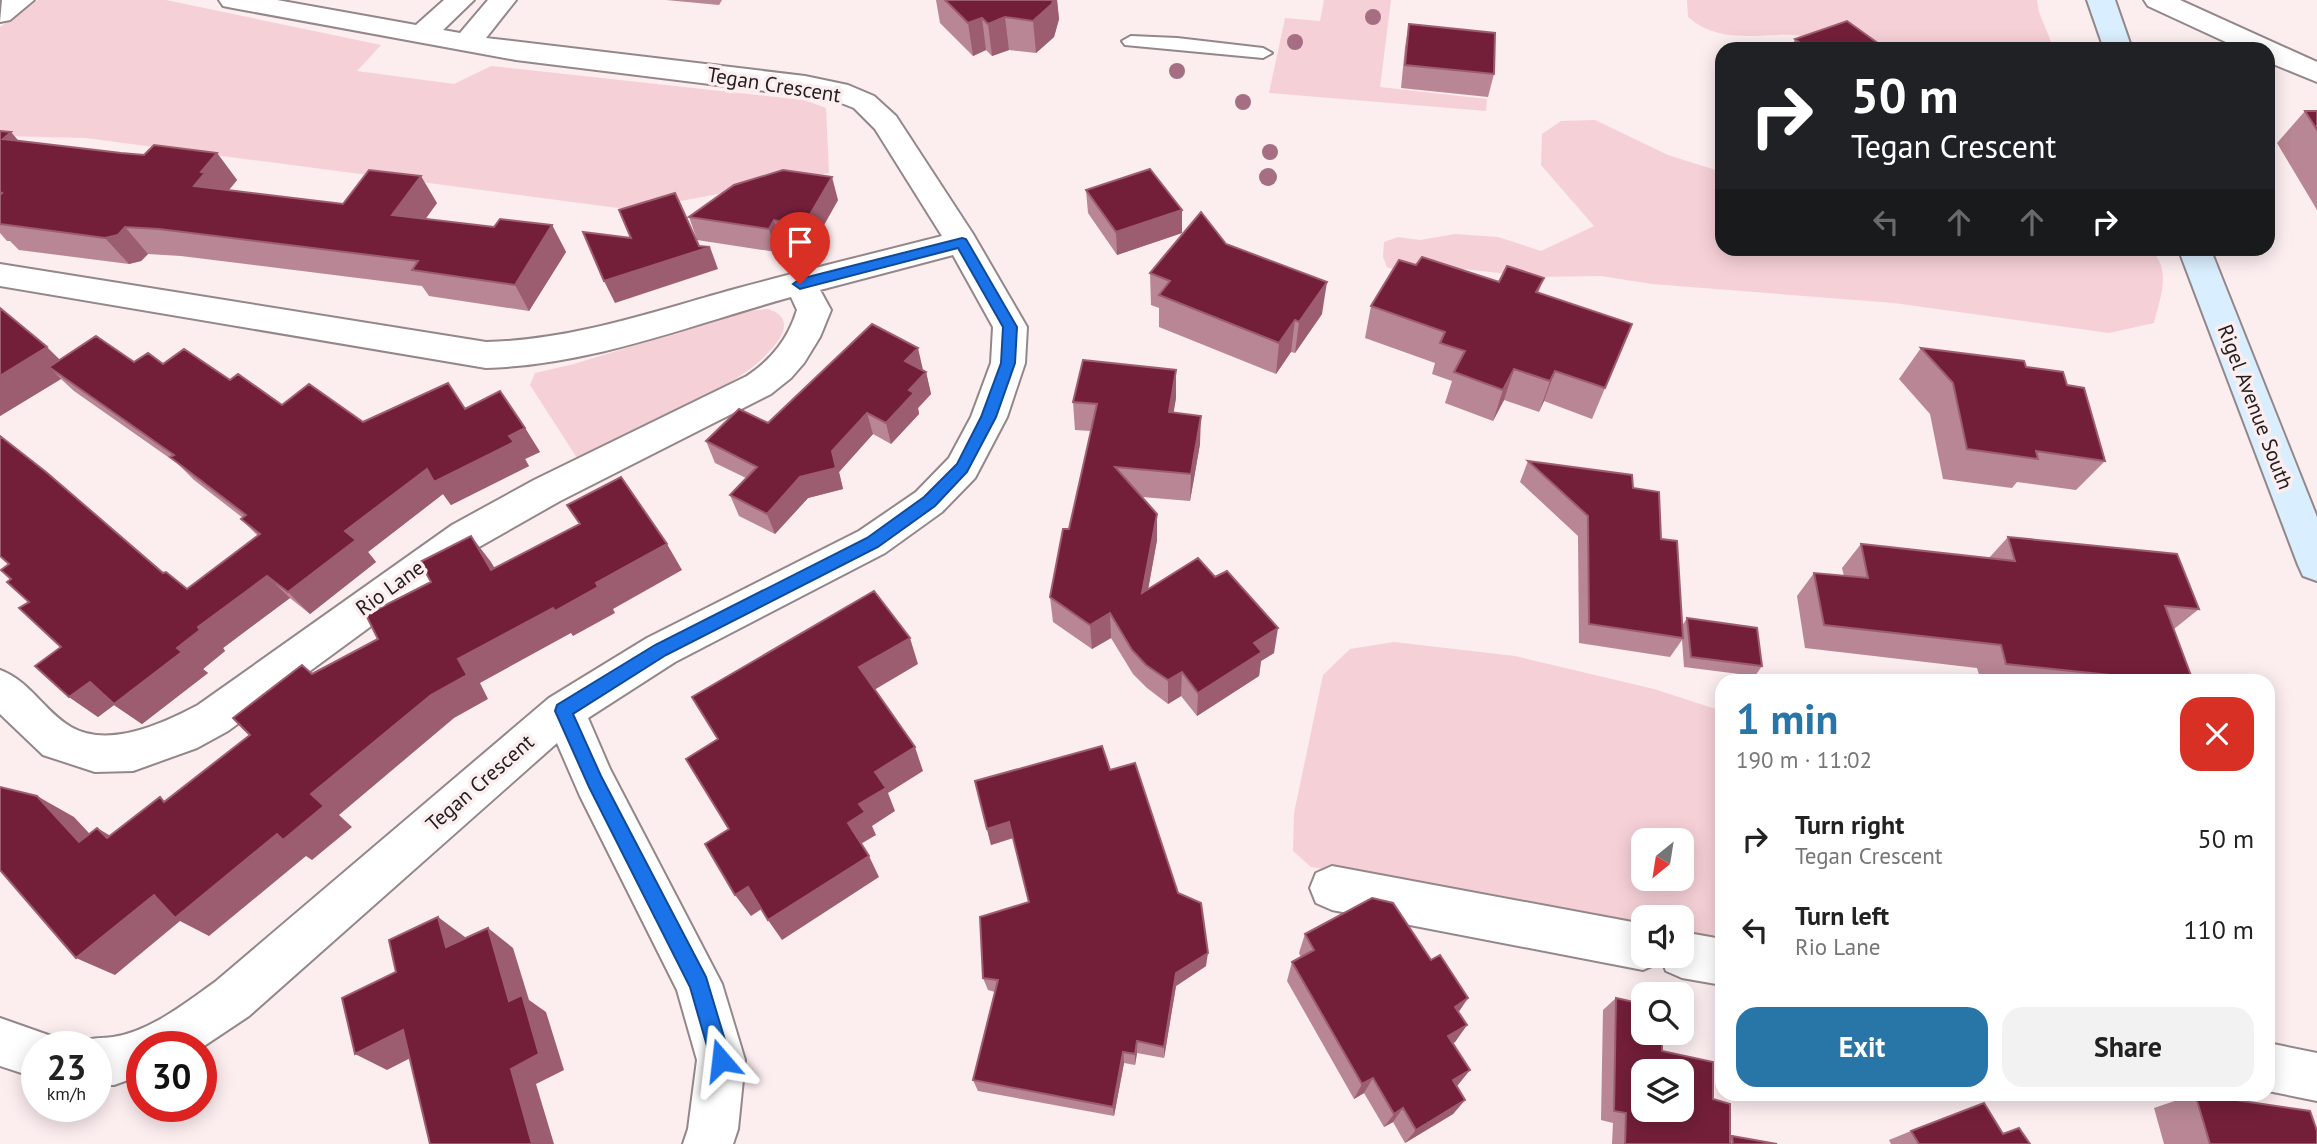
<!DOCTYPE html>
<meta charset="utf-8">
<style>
body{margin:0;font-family:"PT Sans",sans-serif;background:#f2f2f2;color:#222;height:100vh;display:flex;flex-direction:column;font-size:26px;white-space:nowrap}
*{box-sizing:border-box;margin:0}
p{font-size:23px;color:#767676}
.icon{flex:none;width:38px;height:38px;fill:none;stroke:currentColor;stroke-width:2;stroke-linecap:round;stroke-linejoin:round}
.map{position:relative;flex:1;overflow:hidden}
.panel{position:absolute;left:1715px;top:674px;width:560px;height:427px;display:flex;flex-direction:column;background:#fff;border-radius:21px;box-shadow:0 4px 18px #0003}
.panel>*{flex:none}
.top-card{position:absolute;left:1715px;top:42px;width:560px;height:214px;border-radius:21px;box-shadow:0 4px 18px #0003;background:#202124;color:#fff;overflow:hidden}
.needle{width:46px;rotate:210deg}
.controls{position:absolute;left:1631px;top:828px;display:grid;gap:14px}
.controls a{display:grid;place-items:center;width:63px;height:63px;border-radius:14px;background:#fff;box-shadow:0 4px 18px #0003;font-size:35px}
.speed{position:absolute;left:21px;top:1031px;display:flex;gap:14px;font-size:35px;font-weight:700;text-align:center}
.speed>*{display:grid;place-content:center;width:91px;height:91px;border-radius:50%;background:#fff;box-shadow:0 4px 18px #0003;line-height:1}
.speed small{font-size:18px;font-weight:400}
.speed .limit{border:10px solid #d22;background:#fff;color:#111}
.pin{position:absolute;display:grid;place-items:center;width:60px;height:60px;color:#fff;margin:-72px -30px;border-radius:50% 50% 50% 0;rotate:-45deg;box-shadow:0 0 7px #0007}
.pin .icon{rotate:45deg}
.me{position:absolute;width:77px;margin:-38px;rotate:343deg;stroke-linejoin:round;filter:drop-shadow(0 0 5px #0008)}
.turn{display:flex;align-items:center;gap:24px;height:147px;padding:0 21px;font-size:32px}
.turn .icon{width:91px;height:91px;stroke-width:2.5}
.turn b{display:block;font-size:49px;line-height:60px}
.lanes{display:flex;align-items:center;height:66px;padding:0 21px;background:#0003;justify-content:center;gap:35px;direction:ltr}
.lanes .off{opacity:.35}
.round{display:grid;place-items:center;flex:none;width:74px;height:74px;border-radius:21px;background:#f2f2f2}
.head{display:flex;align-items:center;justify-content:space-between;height:119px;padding:0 21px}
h1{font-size:42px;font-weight:700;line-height:52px;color:#2876a8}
.button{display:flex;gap:14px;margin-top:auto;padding:14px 21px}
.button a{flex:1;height:80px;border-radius:21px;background:#2876a8;color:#fff;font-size:28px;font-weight:700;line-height:80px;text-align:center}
.button a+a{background:#f2f2f2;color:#222}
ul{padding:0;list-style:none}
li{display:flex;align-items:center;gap:21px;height:91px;padding:0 21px}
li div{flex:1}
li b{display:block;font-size:26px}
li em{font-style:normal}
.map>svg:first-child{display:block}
</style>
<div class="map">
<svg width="2317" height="1144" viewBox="0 0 2317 1144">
<rect width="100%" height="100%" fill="#fcedef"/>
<path fill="#f6d0d7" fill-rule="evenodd" d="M38,0H166L381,45L357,71L454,84L491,66L804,100L826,108L829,173L633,210L86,138L0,136V27Z
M1324,0H1391L1380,87L1487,99L1486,111L1269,93L1285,18L1320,21Z
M1687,0H2037L2039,12L2054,49H1836C1829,46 1823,41 1816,39C1776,26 1727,51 1688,17Z
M1595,120L1668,155L1722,172V248L2149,249C2173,267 2160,298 2154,323L2109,333L1894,303L1652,284L1601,276L1536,277L1437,266L1401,273L1387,267L1383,257L1384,242L1398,237L1420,240L1455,234L1498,237L1541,251L1594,226L1541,165L1542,134L1561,121Z
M768,309C807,321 765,358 747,371C728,385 706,394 685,405C649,422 613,440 577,458L530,385L535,373L574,364L747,311Z
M1394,642L1515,656L1654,689L1722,711V930L1700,944H1682V917H1643V935L1555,909L1436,885L1311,867L1293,851L1294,813L1323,675L1350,649ZM1643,840H1682V878H1643Z"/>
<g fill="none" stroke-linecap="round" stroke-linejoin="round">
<g stroke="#948789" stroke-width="4">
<path id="service" d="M1131,36L1177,38L1263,48L1272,53L1263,58L1125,45L1122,41Z"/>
</g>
<g stroke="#948789" stroke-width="4">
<path id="minor" d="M2,0H34L10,20L0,22Z
M219,0H277L416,25L444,0H474L443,30L460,33L488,0H516L486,38L805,76L848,85L874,96L896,116L973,234L1027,327L1025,363L1007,417L975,478L942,512L885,553L675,662L588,718L610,769L722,984L745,1060L738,1129L733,1144H683L688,1129L697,1060L677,990L580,796L557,743L249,1016L201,1048L142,1046V1075L114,1085H96V1046H78C88,1036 100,1039 113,1037C151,1031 185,1003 215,982L549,698L647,638L859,531L916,492L949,458L971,417L991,363L993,327L953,255L820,290L831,310L820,337L804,363L791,378L771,394L560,501L479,547L228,731L197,748L133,771L95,772L43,755L0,714V670C30,681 44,711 71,727C109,749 164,723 198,705L452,525L534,480L747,376C772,359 788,339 797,310L791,297C690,325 592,365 486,368L0,286V264L486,342C573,340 652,312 735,289C804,270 873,254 942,236L875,129L854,108L831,99L516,60L233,8L223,6Z
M1332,866L1643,924V956H1682V932L1722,939V985L1682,978L1666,971L1661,959L1659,963L1643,970L1332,910L1316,903L1310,888L1316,873Z
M0,1018L54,1037L58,1046H37V1078L0,1066Z
M2268,1043L2317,1053V1101L2268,1091Z"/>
</g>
<g stroke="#948789" stroke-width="4">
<path id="tertiary" d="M2144,0H2180L2317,62V82L2268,62V49H2241L2148,6Z"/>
</g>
<g stroke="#948789" stroke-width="4">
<path id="secondary" d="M2087,0H2115L2132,49H2104Z
M2178,248H2210L2317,517V581L2303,576L2298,565Z"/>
</g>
<use href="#service" fill="#fff" fill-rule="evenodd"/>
<use href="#minor" fill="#fff" fill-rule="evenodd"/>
<use href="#tertiary" fill="#fff" fill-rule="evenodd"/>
<use href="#secondary" fill="#d9eefe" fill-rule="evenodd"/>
</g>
<g fill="#a56e82">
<circle cx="1373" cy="17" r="8"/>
<circle cx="1295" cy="42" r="8"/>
<circle cx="1177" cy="71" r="8"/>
<circle cx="1243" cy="102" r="8"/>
<circle cx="1270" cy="152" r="8"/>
<circle cx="1268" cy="177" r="9"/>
</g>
<path fill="#b88694" d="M666,0H722L719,5Z
M936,0H1057L1059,19L1054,37L1036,53L1009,50L992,56L986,50L973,56L940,23Z
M1409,24L1494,74L1488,97L1401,88L1405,47Z
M1795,39L1886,49H1791Z
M2305,111H2317V210L2277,143Z
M0,131L19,141L121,153L144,155L217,153L237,180L229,190L343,204L437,203L425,219L494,227L552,225L566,252L529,311L429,296L422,286L181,256L148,254L141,261L129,264L19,250L10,241H7L0,233Z
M1086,190L1182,233L1117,255L1088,213Z
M838,200L811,248L781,243L776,252L697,240L689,217Z
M1226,244L1322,314L1295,353L1291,352L1276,374L1159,327V308L1151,305L1150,273Z
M1416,265L1499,282L1544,278L1538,293L1632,324L1592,419L1544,401L1539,412L1504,400L1493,421L1445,403L1452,381L1432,374L1435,363L1365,338L1371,306Z
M0,308L60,360L163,364L230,380L282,405L363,422L465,409L525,428L540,452L525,459L529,466L451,505L443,494L368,552L376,562L310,614L290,598L223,648L225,651L203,669L208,673L142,724L114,705L98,717L69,697L61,647L11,579L9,564L163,573L187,589L258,536L241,519L243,518L194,480L178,464L74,391L61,379L0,416Z
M1921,348L2026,367L2067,385L2105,461L2076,490L2017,482L2012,488L1943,479L1930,414L1899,379Z
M923,370L926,372L931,394L918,408L919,414L891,444L873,434L839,472L843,489L808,498L775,534L739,516L730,495L746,478L715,463L706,441L768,423Z
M1176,370V398L1173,413L1200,444L1190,501L1142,497L1157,514V540L1148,589L1274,653L1261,661L1259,676L1197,716L1181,696L1168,704L1147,688L1133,674L1111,638L1092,649L1053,622L1050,597L1069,529L1091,431L1075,430L1073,402Z
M1528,461L1633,488L1661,539L1682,626L1687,618L1762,666L1755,676L1684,667L1682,640L1670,657L1579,643L1578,536L1520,482Z
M2008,537L2199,609L2174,629L2193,681H1981L1977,668L1805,648L1797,596L1814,573L1844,576L1842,568L1861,544L1989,558Z
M1110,770L1178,893L1206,966L1176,986L1164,1058L1137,1053L1135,1065L1124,1063L1114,1116L978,1091L973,1080L995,992L988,990L983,978L1029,902L1013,838L991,845L987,829Z
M1305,934L1431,960L1468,998L1458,1012L1467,1025L1455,1042L1453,1043L1470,1070L1456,1086L1465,1100L1453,1114L1405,1143L1393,1122L1384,1127L1364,1093L1354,1099L1287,981L1292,962L1301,957L1299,953Z
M1616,998L1662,1051L1713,1099L1730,1137L1732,1136L1777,1144H1612L1613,1123L1601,1120L1603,1010Z
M2195,1094L2317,1144H2164L2154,1108Z
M1911,1131L2003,1134L2030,1144H1891L1889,1140Z"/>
<path fill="#9d5d70" d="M1053,0H1057L1059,19L1054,37L1036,53L1033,21Z
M1005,17L1009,50L992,56L988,24Z
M982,18L986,50L973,56L968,23Z
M11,132L34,159L3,139Z
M217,153L237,180L223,197L194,186L201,172Z
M421,176L437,203L409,242L392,215Z
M832,177L838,200L811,248L804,225Z
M1182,210V233L1117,255L1116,232Z
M774,220L781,243L776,252L769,229Z
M552,225L566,252L529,311L515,285Z
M125,227L148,254L141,261L129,264L105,238Z
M710,247L718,269L615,303L604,281Z
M1327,282L1322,314L1295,353L1299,322Z
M1295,320L1291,352L1276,374L1279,343Z
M47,347L72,372L49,367L61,379L0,416V376Z
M918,348L923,370L905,361Z
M1514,369L1504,400L1493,421L1503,390Z
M1176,370V398L1169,440V412Z
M1555,371L1544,401L1539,412L1550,381Z
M926,372L931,394L918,408L919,414L891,444L886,423L909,390Z
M867,413L873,434L839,472L843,489L808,498L775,534L767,514L800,477L832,451Z
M1201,416L1200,444L1190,501L1191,474Z
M525,428L540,452L525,459L529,466L451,505L443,494L368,552L376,562L310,614L288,592L345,531L427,469Z
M1157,514V540L1143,618L1142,593Z
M471,536L491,562L511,596L491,570Z
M667,544L682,570L613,609L615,613L573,636L571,633L480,683L488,699L454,718L339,815L352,827L312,860L306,856L209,936L180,921L115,975L76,958L154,895L311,794L458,659Z
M267,576L290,598L223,648L225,651L203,669L208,673L142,724L114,705L98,717L69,697L90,682L177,648L198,627Z
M1110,613L1111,638L1092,649L1090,625Z
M1278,628L1274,653L1261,661L1259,676L1197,716L1198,693L1254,643Z
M910,638L918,664L869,693L859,667Z
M1182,672L1181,696L1168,704V680Z
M915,747L923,771L888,793L895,811L872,826L876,835L859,845L848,823L875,772Z
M37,796L74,817L116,862L79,842Z
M1009,822L1013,838L991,845L987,829Z
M97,828L133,849L107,838Z
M869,856L879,877L782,940L768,920Z
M748,887L763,908L751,916L735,895Z
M438,917L465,937L473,966L446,947Z
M488,928L513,948L529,1000L546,1012L564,1070L536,1084L554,1144H532L511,1069L509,1001Z
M1208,953L1206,966L1176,986L1164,1058V1047L1176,973Z
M1468,998L1456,1016L1455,1007Z
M1467,1025L1455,1042L1437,1052L1448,1036Z
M403,1030L432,1047L387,1070L355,1054Z
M1137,1041V1053L1135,1065V1054Z
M1123,1052L1124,1063L1114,1116L1113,1107Z
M1470,1070L1458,1085L1441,1094L1453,1080Z
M1373,1078L1364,1093L1354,1099L1362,1084Z
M1465,1100L1453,1114L1405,1143L1416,1130Z
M1403,1108L1393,1122L1384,1127L1394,1114Z"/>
<path fill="#741f3a" stroke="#9d5d70" stroke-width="2" fill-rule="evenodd" d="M945,0H1053L1052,4L1033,21L1005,17L988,24L982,18L968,23Z
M1847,21L1886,49H1804L1807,48L1795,39Z
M1409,24L1495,33L1494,74L1405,65Z
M2305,111H2317V130Z
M0,131L11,132L3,139L121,153L144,155L154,145L217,153L201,172L205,173L194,186L343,204L369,170L421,176L392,215L494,227L500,219L552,225L515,285L412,270L418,261L159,229L125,227L118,235L105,238L0,224V195L2,193L0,192Z
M1150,169L1182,210L1116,232L1086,190Z
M783,170L832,177L804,225L774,220L769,229L689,217L734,185Z
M675,193L699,246L710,247L604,281L583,232L631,238L619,210Z
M1201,212L1226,244L1327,282L1299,322L1295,320L1279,343L1159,295L1170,281L1150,273Z
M1422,257L1499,282L1507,266L1544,278L1536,292L1632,324L1605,388L1555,371L1550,381L1514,369L1503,390L1454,372L1465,351L1440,343L1445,332L1371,306L1399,260L1416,265Z
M0,308L47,347L0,376Z
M872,324L918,348L905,361L926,372L909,390L914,393L886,423L867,413L832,451L836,468L800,477L767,514L730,495L757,467L706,441L739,409L768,423Z
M96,336L134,362L148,353L163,364L184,349L230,380L238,374L282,405L309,384L363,422L448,383L465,409L500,391L525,428L509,436L514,442L434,482L427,469L345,531L356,540L288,592L267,576L198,627L200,630L177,648L182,652L114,704L90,682L69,697L35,666L61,647L19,608L29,602L7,582L11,579L1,570L9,564L0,556V436L46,472L163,573L166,572L187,589L260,534L241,519L246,515L170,457L174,455L49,367Z
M1921,348L2024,361L2026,367L2063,372L2067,385L2084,388L2105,461L2036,451L2038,459L1967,449L1953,383Z
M1083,360L1176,370L1169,412L1201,416L1191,474L1115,467L1157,514L1142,593L1198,558L1215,577L1227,571L1278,628L1254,643L1262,652L1198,693L1182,672L1168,680L1146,665L1132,650L1110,613L1090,625L1050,597L1063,529H1069L1097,404L1073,402Z
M1528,461L1632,475L1633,488L1659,492L1661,539L1677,541L1683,638L1589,624L1588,516Z
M621,477L667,544L596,583L598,587L555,611L553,608L458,659L467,675L431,695L311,794L324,806L283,840L277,834L175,918L154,895L76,958L0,870V787L37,796L79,842L97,828L107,838L160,797L164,802L250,735L233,718L302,665L312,674L378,639L366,615L431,582L420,562L471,536L491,570L580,524L567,505Z
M2008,537L2177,554L2199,609L2165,606L2193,681H2139L2138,678L2006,664L2001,645L1824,625L1814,573L1868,578L1861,544L2015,561Z
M874,591L910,638L859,667L915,747L875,772L886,788L859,804L865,812L848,823L869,856L768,920L748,887L735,895L705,844L729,829L686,759L718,739L692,697Z
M1687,618L1757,628L1762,666L1691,657Z
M1102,746L1110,770L1135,763L1178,893L1201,903L1208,953L1176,973L1164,1047L1137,1041L1135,1054L1123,1052L1113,1107L973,1080L998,980L983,978L980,917L1029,902L1009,822L987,829L975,781Z
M1372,898L1393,903L1431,960L1440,955L1468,998L1455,1007L1467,1025L1448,1036L1470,1070L1453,1080L1465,1100L1416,1130L1403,1108L1394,1114L1373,1078L1362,1084L1292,962L1314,950L1305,934Z
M438,917L446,947L488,928L509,1001L522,995L539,1054L511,1069L532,1144H430L403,1030L355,1054L342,998L396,972L389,940Z
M1616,998L1643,1004V1032H1662V1051L1713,1062V1099L1730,1104V1144H1625L1626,1113L1614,1111ZM1643,1071H1682V1110H1643Z
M2195,1094L2310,1111L2317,1131V1144H2210Z
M1984,1103L2003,1134L2019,1128L2030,1144H1919L1911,1131Z
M1732,1136L1777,1144H1733Z"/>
<path fill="#1a73e8" stroke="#114b97" stroke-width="2" d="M962,238L966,239L1017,327L1015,363L996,417L967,472L935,506L878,547L666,655L573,714L601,776L706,977L731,1060L728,1067L721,1070L714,1067L711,1060L690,987L589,787L555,711L557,705L655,645L867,538L924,497L957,464L981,417L1001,363L1003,327L958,248L800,289L793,284L800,279Z"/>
<g text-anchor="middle" stroke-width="7" stroke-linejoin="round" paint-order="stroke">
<g font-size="21" fill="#221d1e" stroke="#fcedef">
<text transform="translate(774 85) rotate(9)" y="7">Tegan Crescent</text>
<text transform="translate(2255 407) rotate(69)" y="7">Rigel Avenue South</text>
<text transform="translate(390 588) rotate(-36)" y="7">Rio Lane</text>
<text transform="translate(480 783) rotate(-41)" y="7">Tegan Crescent</text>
</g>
</g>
</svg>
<div class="controls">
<a><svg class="needle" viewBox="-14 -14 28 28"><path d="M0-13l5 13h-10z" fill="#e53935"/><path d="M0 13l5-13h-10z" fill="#767676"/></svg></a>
<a><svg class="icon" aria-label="sound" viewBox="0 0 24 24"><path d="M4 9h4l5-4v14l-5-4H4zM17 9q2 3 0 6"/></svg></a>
<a><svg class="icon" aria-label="search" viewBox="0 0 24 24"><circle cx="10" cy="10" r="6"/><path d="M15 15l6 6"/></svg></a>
<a><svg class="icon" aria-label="layers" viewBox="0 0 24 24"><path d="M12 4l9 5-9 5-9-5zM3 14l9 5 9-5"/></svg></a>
</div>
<div class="speed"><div>23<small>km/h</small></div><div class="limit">30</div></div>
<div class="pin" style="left:800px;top:284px;background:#d93025"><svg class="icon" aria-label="arrive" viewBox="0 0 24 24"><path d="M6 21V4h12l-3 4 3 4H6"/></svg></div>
<svg class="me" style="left:721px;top:1060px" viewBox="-20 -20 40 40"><path d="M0-17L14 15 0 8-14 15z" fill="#1a73e8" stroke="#fff" stroke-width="4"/></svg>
<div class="top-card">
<div class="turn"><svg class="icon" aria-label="right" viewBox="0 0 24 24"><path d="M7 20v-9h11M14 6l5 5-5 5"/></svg><div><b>50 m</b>Tegan Crescent</div></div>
<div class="lanes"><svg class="icon off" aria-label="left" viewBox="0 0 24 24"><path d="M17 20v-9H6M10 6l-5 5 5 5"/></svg><svg class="icon off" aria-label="ahead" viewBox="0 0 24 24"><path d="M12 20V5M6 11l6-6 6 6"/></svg><svg class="icon off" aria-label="ahead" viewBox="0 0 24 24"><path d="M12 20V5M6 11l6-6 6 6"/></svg><svg class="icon" aria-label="right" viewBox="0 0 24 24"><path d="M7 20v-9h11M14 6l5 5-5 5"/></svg></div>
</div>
<section class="panel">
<div class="head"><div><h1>1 min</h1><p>190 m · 11:02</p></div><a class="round" style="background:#d93025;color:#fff"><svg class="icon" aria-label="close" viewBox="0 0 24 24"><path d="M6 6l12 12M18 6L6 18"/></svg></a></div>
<ul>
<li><svg class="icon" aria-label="right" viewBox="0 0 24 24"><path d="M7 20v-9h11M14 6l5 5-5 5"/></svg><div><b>Turn right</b><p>Tegan Crescent</p></div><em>50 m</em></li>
<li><svg class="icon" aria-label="left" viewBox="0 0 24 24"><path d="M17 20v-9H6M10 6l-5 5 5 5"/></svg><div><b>Turn left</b><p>Rio Lane</p></div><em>110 m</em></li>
</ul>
<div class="button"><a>Exit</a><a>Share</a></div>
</section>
</div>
